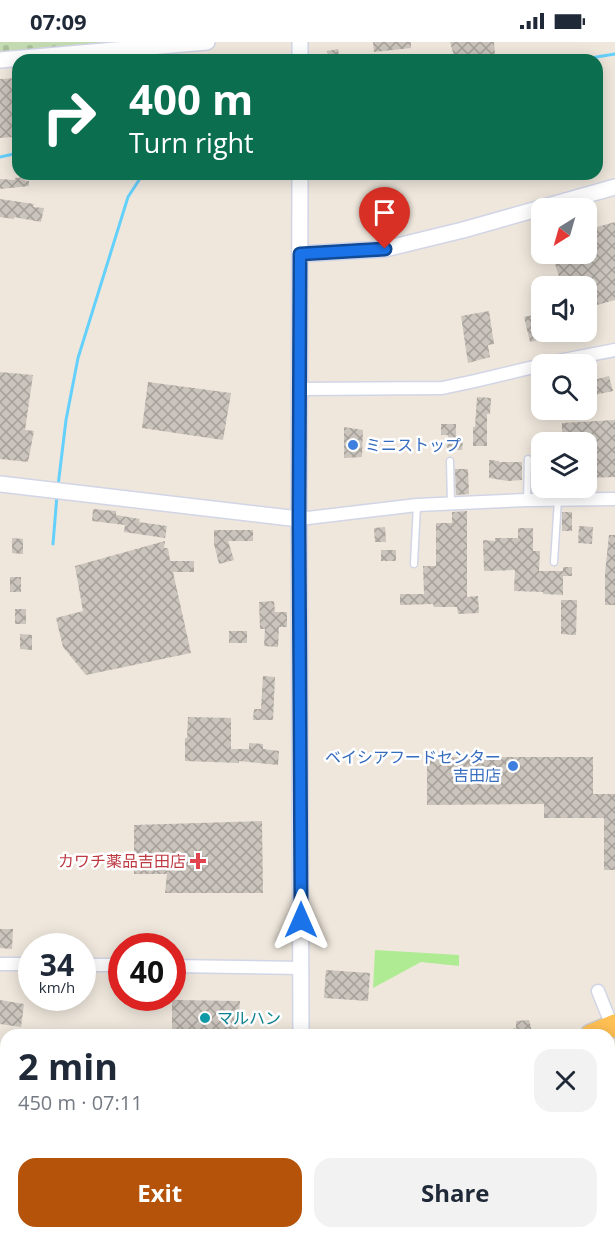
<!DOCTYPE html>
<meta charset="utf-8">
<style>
body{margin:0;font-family:"Open Sans","Noto Sans JP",sans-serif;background:#f2f2f3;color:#1f2937;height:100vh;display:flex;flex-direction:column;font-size:22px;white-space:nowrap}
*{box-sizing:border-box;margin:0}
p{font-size:20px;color:#747a83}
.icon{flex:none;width:33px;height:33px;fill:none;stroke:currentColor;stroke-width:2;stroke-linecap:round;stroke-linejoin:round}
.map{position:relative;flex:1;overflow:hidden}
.drawer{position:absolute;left:0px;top:987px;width:615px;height:210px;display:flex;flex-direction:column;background:#fff;border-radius:18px 18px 0 0;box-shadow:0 3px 15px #0003}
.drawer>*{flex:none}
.banner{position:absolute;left:12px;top:12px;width:591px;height:126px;border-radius:18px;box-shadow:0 3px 15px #0003;background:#0b6e4f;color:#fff;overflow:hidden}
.needle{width:39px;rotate:217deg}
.fabs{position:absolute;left:531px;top:156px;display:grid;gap:12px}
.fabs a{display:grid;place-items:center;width:66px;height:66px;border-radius:12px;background:#fff;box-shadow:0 3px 15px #0003;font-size:30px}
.speed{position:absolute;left:18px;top:891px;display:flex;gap:12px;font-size:30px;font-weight:700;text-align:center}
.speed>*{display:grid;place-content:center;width:78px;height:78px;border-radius:50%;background:#fff;box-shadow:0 3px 15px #0003;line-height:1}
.speed small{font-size:15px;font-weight:400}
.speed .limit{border:9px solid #d22;background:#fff;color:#111}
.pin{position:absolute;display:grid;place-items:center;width:51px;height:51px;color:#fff;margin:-62px -26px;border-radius:50% 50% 50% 0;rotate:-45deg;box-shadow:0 0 6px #0007}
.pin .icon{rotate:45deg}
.me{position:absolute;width:66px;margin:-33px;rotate:0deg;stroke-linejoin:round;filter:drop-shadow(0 0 4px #0008)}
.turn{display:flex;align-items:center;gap:21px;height:126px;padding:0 18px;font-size:27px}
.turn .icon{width:78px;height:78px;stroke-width:2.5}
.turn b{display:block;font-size:42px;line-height:51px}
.round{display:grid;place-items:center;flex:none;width:63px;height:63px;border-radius:18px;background:#f2f2f3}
.summary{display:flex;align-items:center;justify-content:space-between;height:102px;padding:0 18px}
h1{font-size:36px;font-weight:700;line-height:45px}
.action{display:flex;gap:12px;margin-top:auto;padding:12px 18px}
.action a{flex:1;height:69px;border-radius:18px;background:#b45309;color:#fff;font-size:24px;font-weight:700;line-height:69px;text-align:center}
.action a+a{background:#f2f2f3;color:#1f2937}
.status{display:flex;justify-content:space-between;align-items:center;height:42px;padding:0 30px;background:#fff;direction:ltr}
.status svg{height:16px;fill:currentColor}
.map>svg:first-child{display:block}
</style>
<div class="status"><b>07:09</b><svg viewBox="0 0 49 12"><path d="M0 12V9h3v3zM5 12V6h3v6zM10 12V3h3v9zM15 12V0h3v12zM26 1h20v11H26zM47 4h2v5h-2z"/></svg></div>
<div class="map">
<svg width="615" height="1197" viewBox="0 0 615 1197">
<defs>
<pattern id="cemetery-stones" width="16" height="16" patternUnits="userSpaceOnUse" patternTransform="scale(1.5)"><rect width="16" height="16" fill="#c4dbb1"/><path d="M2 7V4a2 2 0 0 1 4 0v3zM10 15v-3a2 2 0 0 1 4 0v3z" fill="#a9bc98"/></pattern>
<pattern id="building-cross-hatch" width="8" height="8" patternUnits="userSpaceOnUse" patternTransform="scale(1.5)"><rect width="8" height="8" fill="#cac4bc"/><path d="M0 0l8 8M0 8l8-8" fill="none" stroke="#a49f99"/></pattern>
</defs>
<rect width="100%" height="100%" fill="#efe7dc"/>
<path fill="#afeb93" d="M375,908L459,913V924L421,920L373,946Z"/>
<path fill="url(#cemetery-stones)" d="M0,0H121L47,8L0,9Z"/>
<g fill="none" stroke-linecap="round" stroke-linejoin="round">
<path stroke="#64d0fc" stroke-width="3" d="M578,18L615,12
M0,115L18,111
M58,444L66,378L78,316L128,155L143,132
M53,502L57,453"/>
</g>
<path fill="url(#building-cross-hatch)" d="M373,0H411V6L374,10Z
M450,0H494L495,12L455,17Z
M338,7L340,18H329L327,9Z
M18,36V83H14V95L0,96V37Z
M24,135L25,139H29V144L0,147V137L15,138V136Z
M0,157L34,162L33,165L44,166L41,180L14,175V177L0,175Z
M615,180V258L586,266V244H562L554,219L575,212H586V188Z
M489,269L494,302L488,303L490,315L468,321L461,274Z
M542,271V297L530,300L524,275Z
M0,330L33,333L25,388L34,389L28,420L0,417Z
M609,334L613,349L590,354L586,340Z
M148,340L231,351L223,398L142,386Z
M477,355L491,356L490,372H487V404H473V385H475Z
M615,378V435L586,436V400H562V381Z
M441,382H456V397H463L462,408H447L448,393H441Z
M344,385L363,388L362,415L344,416Z
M489,418L499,419V420H522V438L508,439L489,436Z
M455,427H468L469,452L456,453Z
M93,467L116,469V473L140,477L139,480L167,484L165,496L124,490L125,483L92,479Z
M467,469V555L478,554L479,571L458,572L457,565H434L433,562L400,563V552H424L423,524H436V481H452V470Z
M562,470H572V489H562Z
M579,484L593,485L592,502L578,501Z
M385,485L386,500H375L374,486Z
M518,486H533V509H540L539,529H563V553L543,552V550L514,549L515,528L484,529L483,498L495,499V496H518Z
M214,488H253V499H228L234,518L219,522L214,502Z
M609,493H615V563H605V531Z
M12,496L23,497V512L12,511Z
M165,499L164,506H168L170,519H194V530H173L191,611L86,633L63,605L56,576L83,569L75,524Z
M381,508H396V519H381Z
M563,525H572V534H563Z
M10,535H21V550H10Z
M561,558H577L576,593L561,592Z
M274,559L275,570H287V585H279L278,605L264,604L265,587H260L259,560Z
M15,567H26V582H15Z
M229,589H247V601H229Z
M20,592L32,593V608L20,607Z
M263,634L275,635L273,678H253L254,667H261Z
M188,675L231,676V707H249V701L263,702V707L279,709L278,723L239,719V721L185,719V696H187Z
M427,715H593V752H615V828H604V776H544V762L427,763Z
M262,779L263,851H165L167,832H134V783Z
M0,887H13L12,907L0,906Z
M326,928L370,931L368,959L324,956Z
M0,958L24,962L21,985L0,982Z
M172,958L240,959L237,993H172Z
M529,978L533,993H500L499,991L516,986V979Z"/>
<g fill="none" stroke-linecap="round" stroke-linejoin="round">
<g stroke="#d1d5e6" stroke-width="9">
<path id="service" d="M450,419L451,461
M527,458L528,417
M554,520L558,458
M414,522L417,463"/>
</g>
<g stroke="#d1d5e6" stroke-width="15">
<path id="minor" d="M543,322L615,308
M299,347L442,346L475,339L542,323
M299,477L417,463L527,458L615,457
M0,922H32
M82,923H122
M172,924L302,926
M598,949L612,984
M487,1197V1191"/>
</g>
<g stroke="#d1d5e6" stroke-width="18">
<path id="tertiary" d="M300,0V18
M0,18L207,0
M300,132L299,477L301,993
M300,212L385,207L463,188L615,145
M0,442L299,477"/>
</g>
<g stroke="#c8c8c8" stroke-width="24">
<path id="trunk" d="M591,993L615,983
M146,1197L159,1191"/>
</g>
<path stroke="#c8c8c8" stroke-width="2" stroke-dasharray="4.5 3" stroke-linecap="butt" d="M609,1081L615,1077
M303,1191V1197
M403,1197L414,1191"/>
<use href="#service" stroke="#fff" stroke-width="6"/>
<use href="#minor" stroke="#fff" stroke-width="12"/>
<use href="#tertiary" stroke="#fff" stroke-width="15"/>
<use href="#trunk" stroke="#ffc054" stroke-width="21"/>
</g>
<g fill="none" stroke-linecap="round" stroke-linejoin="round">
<g stroke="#114b97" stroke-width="15">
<path id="route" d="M301,878L299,477L300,212L385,207"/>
</g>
<use href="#route" stroke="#1a73e8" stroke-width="10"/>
</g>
<g fill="#3f7fe0" stroke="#fff" stroke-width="2">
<circle cx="353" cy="403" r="6"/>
<circle cx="513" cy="724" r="6"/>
</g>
<path fill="#e0444e" stroke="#fff" stroke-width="2" d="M195 810h6v6h6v6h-6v6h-6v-6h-6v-6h6z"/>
<circle fill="#0f9aa8" stroke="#fff" stroke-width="2" cx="205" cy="976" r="6"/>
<g text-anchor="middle" stroke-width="5" stroke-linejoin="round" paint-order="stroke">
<g font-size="16" fill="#366cbe" stroke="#fff" text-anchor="start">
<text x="365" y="409">ミニストップ</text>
<text x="501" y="721" text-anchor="end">ベイシアフードセンター<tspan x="501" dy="18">吉田店</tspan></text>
</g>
<g font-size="16" fill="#be3a42" stroke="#fff" text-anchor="end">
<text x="186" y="825">カワチ薬品吉田店</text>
</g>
<g font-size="16" fill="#0d838f" stroke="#fff" text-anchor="start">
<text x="217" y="982">マルハン</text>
</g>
</g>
</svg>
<div class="fabs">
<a><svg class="needle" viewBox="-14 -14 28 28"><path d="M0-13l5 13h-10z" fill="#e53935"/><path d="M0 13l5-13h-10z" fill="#747a83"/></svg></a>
<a><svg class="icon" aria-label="sound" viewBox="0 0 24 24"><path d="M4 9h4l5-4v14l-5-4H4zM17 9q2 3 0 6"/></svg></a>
<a><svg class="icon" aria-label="search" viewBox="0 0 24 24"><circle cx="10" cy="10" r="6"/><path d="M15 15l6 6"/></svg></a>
<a><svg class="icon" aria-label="layers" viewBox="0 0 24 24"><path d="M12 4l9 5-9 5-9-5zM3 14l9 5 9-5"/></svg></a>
</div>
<div class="speed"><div>34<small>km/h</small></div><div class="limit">40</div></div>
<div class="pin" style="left:385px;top:207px;background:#d93025"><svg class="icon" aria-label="arrive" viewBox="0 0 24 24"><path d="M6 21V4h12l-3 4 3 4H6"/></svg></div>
<svg class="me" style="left:301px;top:878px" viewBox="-20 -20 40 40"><path d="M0-17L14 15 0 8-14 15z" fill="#1a73e8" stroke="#fff" stroke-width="4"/></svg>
<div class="banner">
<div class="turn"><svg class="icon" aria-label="right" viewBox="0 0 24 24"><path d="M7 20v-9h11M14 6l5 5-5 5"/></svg><div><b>400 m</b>Turn right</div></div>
</div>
<section class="drawer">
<div class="summary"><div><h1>2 min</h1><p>450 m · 07:11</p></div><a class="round"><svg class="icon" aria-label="close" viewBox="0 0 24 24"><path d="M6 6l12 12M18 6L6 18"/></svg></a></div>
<div class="action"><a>Exit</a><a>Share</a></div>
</section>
</div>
